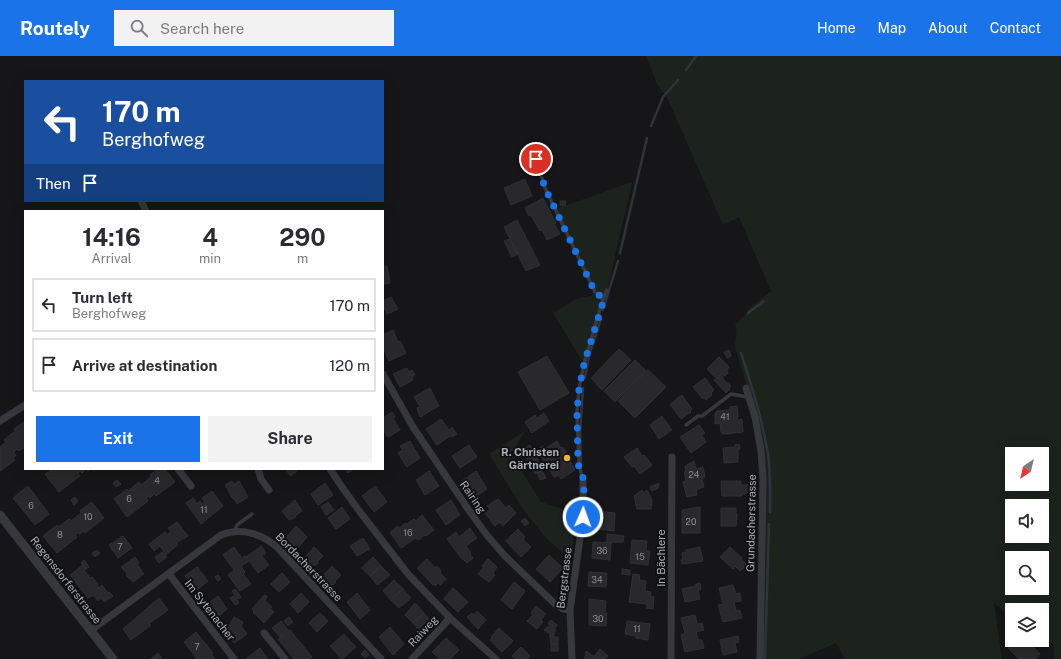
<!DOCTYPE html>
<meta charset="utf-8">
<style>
body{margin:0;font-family:"Public Sans",sans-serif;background:#f2f2f3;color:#2b2b33;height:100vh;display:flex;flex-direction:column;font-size:15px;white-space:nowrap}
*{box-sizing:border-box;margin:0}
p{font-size:13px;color:#7c7c81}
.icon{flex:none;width:22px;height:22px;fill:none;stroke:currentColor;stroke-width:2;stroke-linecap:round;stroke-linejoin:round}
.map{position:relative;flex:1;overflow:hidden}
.side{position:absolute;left:24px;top:154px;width:360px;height:260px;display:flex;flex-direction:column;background:#fff;border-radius:0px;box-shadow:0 4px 16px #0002}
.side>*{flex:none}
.banner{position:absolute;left:24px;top:24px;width:360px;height:122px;border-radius:0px;box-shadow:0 4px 16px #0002;background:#1a4fa0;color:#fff;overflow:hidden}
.needle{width:26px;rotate:215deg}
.controls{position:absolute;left:1005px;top:391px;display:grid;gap:8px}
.controls a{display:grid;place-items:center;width:44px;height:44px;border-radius:0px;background:#fff;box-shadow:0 4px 16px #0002;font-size:20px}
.pin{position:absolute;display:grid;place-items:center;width:34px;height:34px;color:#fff;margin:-17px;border:2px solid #fff;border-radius:50%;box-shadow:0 1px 4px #0007}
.me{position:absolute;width:44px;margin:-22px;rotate:2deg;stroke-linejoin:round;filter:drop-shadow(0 0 3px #0008)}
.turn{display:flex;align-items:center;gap:14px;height:84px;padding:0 12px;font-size:18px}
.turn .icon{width:52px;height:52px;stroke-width:2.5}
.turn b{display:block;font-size:28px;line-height:34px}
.then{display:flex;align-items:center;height:38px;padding:0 12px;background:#0003;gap:8px;font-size:15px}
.eta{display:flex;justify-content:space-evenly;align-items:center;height:68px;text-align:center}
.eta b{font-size:24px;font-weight:700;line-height:28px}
.action{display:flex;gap:8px;margin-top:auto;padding:8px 12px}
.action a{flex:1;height:46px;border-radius:0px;background:#1a73e8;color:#fff;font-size:16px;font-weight:700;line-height:46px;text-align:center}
.action a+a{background:#f2f2f3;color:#2b2b33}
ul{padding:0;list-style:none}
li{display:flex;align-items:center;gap:12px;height:54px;margin:0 8px 6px;padding:0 4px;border:2px solid #e1e1e2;border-radius:0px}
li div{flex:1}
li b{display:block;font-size:15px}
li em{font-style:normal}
header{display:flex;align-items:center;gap:24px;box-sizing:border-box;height:56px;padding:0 20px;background:#1a73e8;color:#fff}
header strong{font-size:19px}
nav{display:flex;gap:22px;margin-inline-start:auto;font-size:14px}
.search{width:280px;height:36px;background:#f2f2f3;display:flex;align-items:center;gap:10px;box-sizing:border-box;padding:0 14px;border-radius:0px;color:#7c7c81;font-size:15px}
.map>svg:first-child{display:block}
</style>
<header>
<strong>Routely</strong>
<div class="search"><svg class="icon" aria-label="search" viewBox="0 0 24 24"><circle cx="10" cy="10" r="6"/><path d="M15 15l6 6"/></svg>Search here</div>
<nav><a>Home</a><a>Map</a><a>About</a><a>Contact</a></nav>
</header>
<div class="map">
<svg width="1061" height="603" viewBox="0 0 1061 603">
<rect width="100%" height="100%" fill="#161618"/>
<path fill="#1c231d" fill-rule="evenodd" d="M646,0H1061V603H1054V588L1041,584L1042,554H1012V562L994,547L1002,603H845L836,587L799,603H760L763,423L747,330L735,291C735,283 738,275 735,268L744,260L751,251L771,235L739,161L723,169L667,41L657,28ZM1012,398H1042V428H1012ZM1012,450H1042V480H1012ZM1012,502H1042V532H1012Z
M629,127H632L607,234L584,308L553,257L576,243L591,240L595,236L556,153Z
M526,374L511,398L541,446L576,457L571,504L547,483L523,453L489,398Z"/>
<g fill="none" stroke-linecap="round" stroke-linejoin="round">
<path stroke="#2c353c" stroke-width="2.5" d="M686,14L696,0
M651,70L663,41L678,24
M620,197L647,82
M603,254L618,205
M748,257L764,245
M741,297C751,328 761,359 767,392C771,413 770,435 770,456
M585,321L589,300L601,263
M581,407L580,377L583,332
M765,603L769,468"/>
</g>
<path fill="#29292c" stroke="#303034" d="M525,123L532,140L511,149L504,132Z
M543,142L556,167L554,168L560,178L547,184L542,174L540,175L531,159L529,160L525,152Z
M560,145H566L565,150L560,149Z
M517,164L540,209L526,215L504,171Z
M510,183L518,198L512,201L504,185Z
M387,210L390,227L383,228V211Z
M391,241L398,253L387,258L383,250V245Z
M393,274L398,286L400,285L406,297L389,305L384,293L383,294V279Z
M619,293L631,304L602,334L591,322Z
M729,294L731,300L727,302L724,296Z
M547,300L569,337L540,354L518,316Z
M719,301L729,311L727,314L728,317L725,320L721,318L717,323L707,313Z
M635,304L646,315L615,346L604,335Z
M407,312L409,316L412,314L415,319L412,321L413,324L400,331L393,318Z
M648,314L666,331L635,362L618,345Z
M721,318L724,324L731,330L729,332L730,333L726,337L714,324L719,321L721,323H722L720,320Z
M705,322L714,334L711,337L712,339L706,344L704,341L703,343L693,331Z
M430,332L439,350L420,361L417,352L420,351L414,341Z
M682,339L692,353L690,355L691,356L681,363L670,348Z
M737,350L738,361H737V364L742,363L743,376L723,378L721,376L720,367L715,368V357L717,355L730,354V351Z
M392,356L395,361L393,362L400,374L388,381L383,374V362Z
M544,357L549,365L532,377L525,366L535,359L537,362Z
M662,360L672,374L659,383L650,369Z
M441,363L449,374L452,371L457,378L452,381L450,380L437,389L426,373Z
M25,365V391L19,395L17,393L14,396L16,399L13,402L15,404L0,415V391L6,386L4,384L15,375L14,373Z
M699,369L705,377L702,379L706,386L691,397L680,381Z
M410,385L420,402L407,411L398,397L403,394L400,390Z
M557,385L561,392L563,391L568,399L567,400L575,414L561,423L559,419L554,421L537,394L543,390L545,393Z
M739,388L740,393H738V406L724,407L723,392L735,391V389Z
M469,389L477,401L460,412L452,400Z
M530,389L543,414L535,418L522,393Z
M637,392L642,400L644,399L652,409L640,418L634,410L632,411L624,401Z
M694,405L696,413L703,411L705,421L702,423L704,431L696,434L697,439L687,441L683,426L686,425L684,416H686L685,410Z
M53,413H91L88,415L86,413L82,417L80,415L78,417L80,420L59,436L45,418Z
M158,413H165L175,426L156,440L154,438L150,442L149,440L146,442L148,445L127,461L114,443L127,433L128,435L139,426L141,429L151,421L150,419Z
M285,413H299L291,420Z
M345,413H354L348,417Z
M429,415L439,430L425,439L416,424Z
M476,415L487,433L474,442L462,425Z
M542,415L546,422L540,424L537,417Z
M117,424L121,428L116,431L113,427Z
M232,425L234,428L239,425L248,441L237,448L234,442L233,443L225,429Z
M721,425H741V429H749V435L745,438H742V440H722Z
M325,427L333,439L318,449L311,438Z
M659,427L658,432L652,435L650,431Z
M28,430L49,458L35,469L13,442Z
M375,430L387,446L374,456L362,440Z
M642,434L643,437L647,434L652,444L651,453H637L634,440Z
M212,435L223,450L201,468L186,447L193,442L197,448L200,445L202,448L205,446L202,442Z
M75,441L78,445L74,449L71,444Z
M498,443L506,452L509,449L516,457L503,470L500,466L495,470L485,457L490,453L487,450Z
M295,444L302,455L295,460L296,461L289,464L282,455Z
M451,444L460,459L446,469L436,454Z
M92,446L104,462L85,477L84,475L79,478L78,476L75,479L77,481L57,497L43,480L57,469L58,471L69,463L71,465L81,457L80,455Z
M328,446L334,454L326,459L321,451Z
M342,451L350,463L336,473L328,462Z
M700,451V477H682V454Z
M721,452H736V458H737L736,470H721Z
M598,455L615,457L614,475L596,473Z
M422,459L434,474L426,480L425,479L418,484L416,482L401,492L390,476L398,470L399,472L406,467L407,468L414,463L416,465Z
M525,462L529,467L525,470L521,465Z
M177,466L188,480L176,487L178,489L165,499L167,501L159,507L155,501L164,495L160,490L154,495L149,488L165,476L167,479L171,476L168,472Z
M296,470L307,481L298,492L296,490L294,493L285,483Z
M470,472L477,482L466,490L471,497L470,498L473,502L467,507L463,503H462L447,483L456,476L459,481Z
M518,473L525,481L523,483L531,491L521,501L506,485Z
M607,478L624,480L623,486H613L611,487H607Z
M123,480L132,492L118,502L109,489Z
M363,482L370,493L357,500L350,490Z
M632,484L647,485L646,495H650L648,509L630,507Z
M593,486L611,487L610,504L592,502Z
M261,490L266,497L262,500L269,509L258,517L246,501Z
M234,491L242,502L245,500L249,505L241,510L245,516L243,518L251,528L240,535L228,519L234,514L223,499Z
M314,491L323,500L317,506L318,507L315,510L314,509L311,511L304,503Z
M700,491L703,505L682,508L681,504L683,503L682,497L686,496V494Z
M730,491L742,502L741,503L747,509L740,515L735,510L733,513L720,501Z
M97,494L100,497L95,501L92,497Z
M549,499L563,512L550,526L536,513Z
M135,501L139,507L137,508L144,518L133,526L126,519L127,518L121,511Z
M373,501L381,510L370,520L362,512Z
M427,503L435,512L437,510L441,515L440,517L446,523L440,529L438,527L435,530L434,528L433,529L417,512Z
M488,503L497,511L493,517L495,519L489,526L478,518L484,511L482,510Z
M84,504L89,511L86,513L81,507Z
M83,509L86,513L84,514L90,522L92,521L98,528L97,529L99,532L102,529L108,537L109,536L113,540L104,546L101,542L98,545L93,539L88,542L70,519Z
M332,510L341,519L335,525L336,526L333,529L332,528L329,530L321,522Z
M381,510L390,519L377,529L370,520Z
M197,511L208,525L196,535L185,520Z
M622,513L630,514V519L622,518Z
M589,516L607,517L606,531L588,530Z
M282,517L290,526L279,536L271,528Z
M633,518L640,519L639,524L646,525L645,535L651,536L650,540L654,541L653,553L646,552L647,548L629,546Z
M218,519L221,523L218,525L215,521Z
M394,524L403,533L391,544L383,535Z
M514,526L525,535L512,553L501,544Z
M700,527L701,533L698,534L700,543L685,546L682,533L696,530V528Z
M733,529L736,538L740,537L741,545L734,546L736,555L740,554L742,562L723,566L718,549L723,548L719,532Z
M453,532L468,546L458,556L444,543Z
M235,533L241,541L238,543L232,535Z
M403,533L411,542L399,552L391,544Z
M301,537L309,546L298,557L290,548Z
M357,537L370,554L360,563L347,546Z
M264,539L267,540L265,545L272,551L270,552L274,556L264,567L253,556L254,555L252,553L262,542Z
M218,540L227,553L216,562L206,549Z
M234,540L239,547L235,549L230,542Z
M159,542L168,554L149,568L151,569L131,584L123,573Z
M589,543L606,545L605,557H607L606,570L589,569Z
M415,547L424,557L413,567L405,559Z
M536,550L546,558L541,564L543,566L537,573L527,565L533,559L531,557Z
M477,555L486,564L478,573L467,561L472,557L474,559Z
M320,557L328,565L317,576L309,567Z
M424,557L432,566L420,576L413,567Z
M695,559L697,568L702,567L704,574L696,576L698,584H702L704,592L685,596L681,579L685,577L681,562Z
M234,561L243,566L241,570L247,578L234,587L226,575Z
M289,561L293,566L288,570L284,565Z
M551,564L557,569L555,572L556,574L554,577V581H550V578L544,574L550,569L548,568Z
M281,565L289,575L290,574L312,601L309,603H294L278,583L284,579L280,581L272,572Z
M627,565L650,568L648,584L636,582V580L625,578Z
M390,571L404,588L393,599L379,581Z
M499,572L513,585L502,596L490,584L492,582L491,581Z
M196,576L213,597L211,598L215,603H197L184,586Z
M344,578L356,591L342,603L330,590Z
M738,580L739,586L735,587L737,596L723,599L720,584Z
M550,581H558V588H551Z
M446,582L459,594L450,603H440L432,596Z
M1016,584H1027L1040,598L1035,603H1019L1008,592Z
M551,588H558V595H551Z
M521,591L530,600L527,603H515L512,600Z
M260,592L268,603H248L247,602Z
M600,593L608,600L605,603H598L594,600Z
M365,594L369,599L365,602L361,598Z
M587,595L590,598L598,603H584L586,599L585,597Z
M158,597L162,603H151Z"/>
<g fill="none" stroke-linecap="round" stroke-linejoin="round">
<path stroke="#37383d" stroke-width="3.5" d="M536,103L545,132L595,236L603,243
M686,369L698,360H702L731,338L748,341
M583,425L579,408L577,356L579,333L584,308L603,243L607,234
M234,476L237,469L252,458"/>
<path stroke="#37383d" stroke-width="7" d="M141,145L146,155
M383,318L413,371L468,453L486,478L504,499L555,548L563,553L570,554
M746,332L755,361L761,395L763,423L760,603
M0,365L25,349
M178,413L191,430
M258,413L261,423L269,434
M330,413L342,431L360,456L408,518L450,562L496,603
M169,518L234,603
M90,575L221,479C241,471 262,478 277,491L381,603
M264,577L285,603
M412,603L450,562
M572,603L570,554L583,461V425
M671,603L672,401"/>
<path stroke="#37383d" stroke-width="9" d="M0,459L113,603"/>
</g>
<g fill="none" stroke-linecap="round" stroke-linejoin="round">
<path stroke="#1a73e8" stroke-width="7" stroke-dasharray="0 12.6" d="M536,103L545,132L595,236L604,243L584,308L579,333L577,356L578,408L584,425L583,461"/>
</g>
<circle fill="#f2b134" stroke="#111113" stroke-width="1.5" cx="567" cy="402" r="4"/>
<g text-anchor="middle" stroke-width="4" stroke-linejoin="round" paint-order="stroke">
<g font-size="9" fill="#888b94">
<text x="725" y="364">41</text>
<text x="694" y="422">24</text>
<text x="157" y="428">4</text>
<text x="129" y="446">6</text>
<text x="31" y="453">6</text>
<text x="204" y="457">11</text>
<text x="88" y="464">10</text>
<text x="691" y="469">20</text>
<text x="408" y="480">16</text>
<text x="60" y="482">8</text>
<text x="120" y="494">7</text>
<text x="602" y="498">36</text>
<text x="640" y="504">15</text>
<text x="597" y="527">34</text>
<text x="598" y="566">30</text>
<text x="637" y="576">11</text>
<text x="197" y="594">7</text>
</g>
<g font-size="11" font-weight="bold" fill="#a8adb8" stroke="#111113" text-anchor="end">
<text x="559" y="400">R. Christen<tspan x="559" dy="13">Gärtnerei</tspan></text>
</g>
<g font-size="11" fill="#a8adb8" stroke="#111113">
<text transform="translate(473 441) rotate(55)" y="4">Rairing</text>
<text transform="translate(751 467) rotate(-89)" y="4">Grundacherstrasse</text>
<text transform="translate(661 502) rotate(-90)" y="4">In Bächlere</text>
<text transform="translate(309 511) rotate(46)" y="4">Bordacherstrasse</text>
<text transform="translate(564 522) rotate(-83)" y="4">Bergstrasse</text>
<text transform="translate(66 524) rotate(52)" y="4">Regensdorferstrasse</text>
<text transform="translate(210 554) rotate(52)" y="4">Im Sytenacher</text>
<text transform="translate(423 575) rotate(-47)" y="4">Raiweg</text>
</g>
</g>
</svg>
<div class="controls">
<a><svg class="needle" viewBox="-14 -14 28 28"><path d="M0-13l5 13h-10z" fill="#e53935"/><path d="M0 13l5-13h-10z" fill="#7c7c81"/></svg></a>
<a><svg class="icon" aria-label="sound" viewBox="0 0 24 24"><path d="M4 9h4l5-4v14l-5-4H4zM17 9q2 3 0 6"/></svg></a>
<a><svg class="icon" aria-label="search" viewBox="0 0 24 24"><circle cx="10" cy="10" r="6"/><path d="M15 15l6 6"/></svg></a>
<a><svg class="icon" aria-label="layers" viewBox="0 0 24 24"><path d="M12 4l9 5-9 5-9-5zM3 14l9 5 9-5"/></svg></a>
</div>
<div class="pin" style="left:536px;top:103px;background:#d93025"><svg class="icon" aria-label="arrive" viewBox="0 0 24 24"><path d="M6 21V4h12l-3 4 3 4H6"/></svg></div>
<svg class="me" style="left:583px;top:461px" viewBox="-20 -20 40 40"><circle r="17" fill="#1a73e8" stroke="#fff" stroke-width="3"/><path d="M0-11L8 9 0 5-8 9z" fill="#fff"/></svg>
<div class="banner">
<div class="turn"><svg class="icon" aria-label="left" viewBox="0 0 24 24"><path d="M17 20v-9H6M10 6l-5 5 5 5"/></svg><div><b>170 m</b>Berghofweg</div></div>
<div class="then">Then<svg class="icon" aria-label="arrive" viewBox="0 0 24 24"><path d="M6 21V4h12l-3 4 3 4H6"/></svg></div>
</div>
<section class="side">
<div class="eta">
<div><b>14:16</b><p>Arrival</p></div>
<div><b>4</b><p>min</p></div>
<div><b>290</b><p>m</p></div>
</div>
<ul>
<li><svg class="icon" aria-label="left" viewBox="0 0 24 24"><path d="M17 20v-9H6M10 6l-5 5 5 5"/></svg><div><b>Turn left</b><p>Berghofweg</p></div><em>170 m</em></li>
<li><svg class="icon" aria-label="arrive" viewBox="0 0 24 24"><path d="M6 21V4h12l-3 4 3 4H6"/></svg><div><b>Arrive at destination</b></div><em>120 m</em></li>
</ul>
<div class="action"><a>Exit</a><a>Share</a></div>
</section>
</div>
